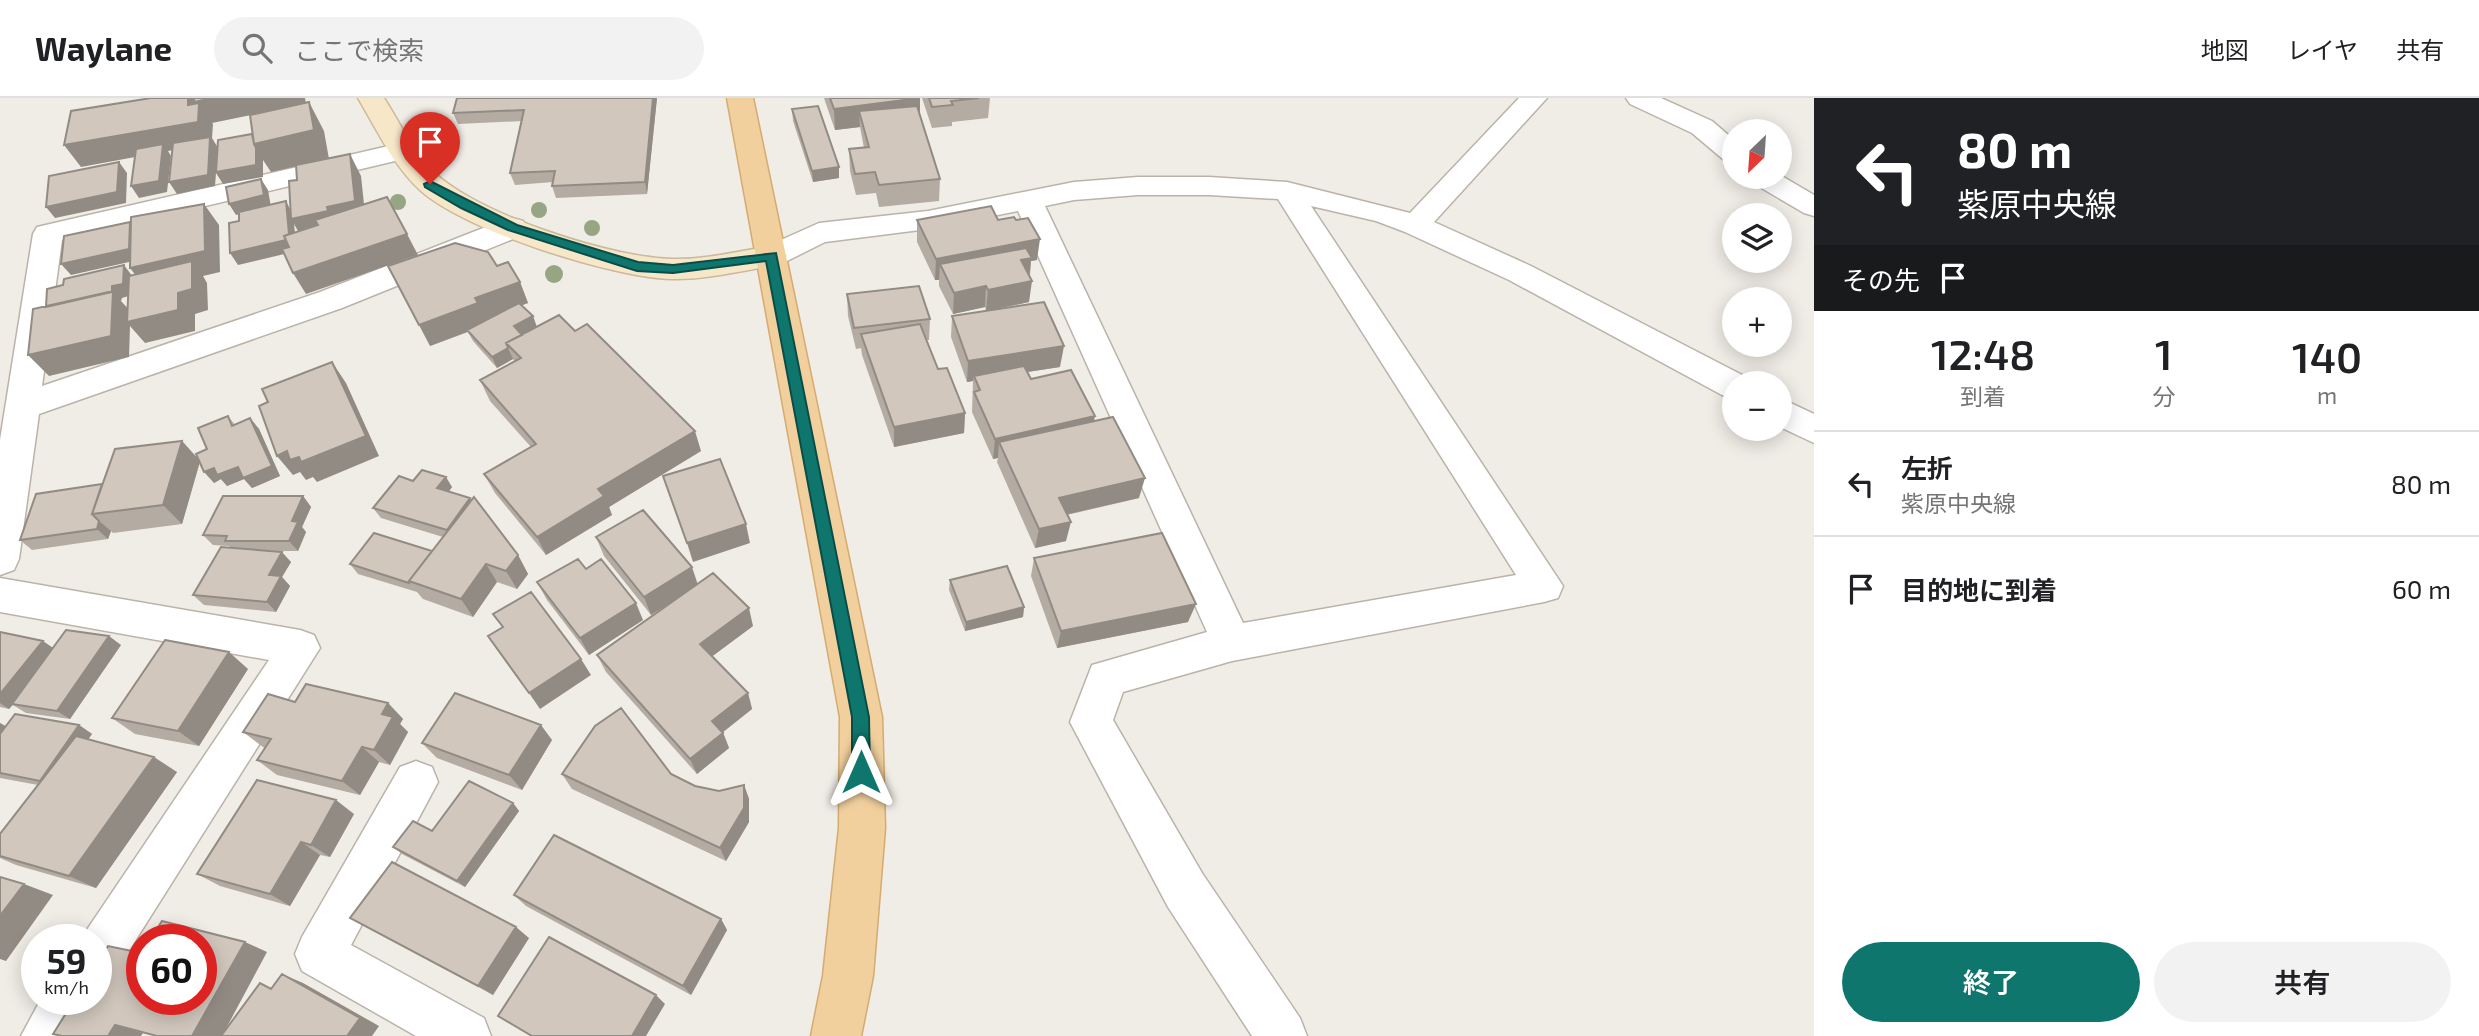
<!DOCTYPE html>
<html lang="ja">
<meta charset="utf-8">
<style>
body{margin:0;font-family:"Exo 2","Noto Sans JP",sans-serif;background:#f2f2f2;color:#202124;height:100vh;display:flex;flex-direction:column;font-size:26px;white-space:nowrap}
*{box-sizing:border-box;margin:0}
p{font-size:23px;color:#757577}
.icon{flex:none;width:38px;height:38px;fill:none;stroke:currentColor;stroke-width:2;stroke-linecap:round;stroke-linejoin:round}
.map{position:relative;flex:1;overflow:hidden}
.sheet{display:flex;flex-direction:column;background:#fff;width:665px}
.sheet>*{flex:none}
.hud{background:#202124;color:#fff;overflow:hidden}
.needle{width:46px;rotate:205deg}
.controls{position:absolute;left:1722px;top:21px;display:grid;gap:14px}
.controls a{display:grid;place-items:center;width:70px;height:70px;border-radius:50%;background:#fff;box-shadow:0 4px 18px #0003;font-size:35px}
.speed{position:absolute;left:21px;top:826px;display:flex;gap:14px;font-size:35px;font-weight:700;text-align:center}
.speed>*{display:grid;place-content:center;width:91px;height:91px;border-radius:50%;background:#fff;box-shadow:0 4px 18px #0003;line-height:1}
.speed small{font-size:18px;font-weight:400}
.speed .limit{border:10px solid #d22;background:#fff;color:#111}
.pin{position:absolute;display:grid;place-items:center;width:60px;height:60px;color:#fff;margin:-72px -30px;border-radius:50% 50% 50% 0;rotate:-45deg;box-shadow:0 0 7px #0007}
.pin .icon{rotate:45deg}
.me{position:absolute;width:77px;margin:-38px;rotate:0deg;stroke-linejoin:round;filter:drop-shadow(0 0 5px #0008)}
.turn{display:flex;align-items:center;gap:24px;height:147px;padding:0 28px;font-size:32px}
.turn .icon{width:91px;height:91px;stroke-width:2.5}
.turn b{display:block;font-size:49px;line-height:60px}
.then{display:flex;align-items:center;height:66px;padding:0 28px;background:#0003;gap:14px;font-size:26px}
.eta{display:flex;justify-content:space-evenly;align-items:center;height:119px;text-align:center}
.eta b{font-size:42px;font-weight:600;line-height:49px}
.button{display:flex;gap:14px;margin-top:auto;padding:14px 28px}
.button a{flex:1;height:80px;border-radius:42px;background:#0f766e;color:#fff;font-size:28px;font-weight:600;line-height:80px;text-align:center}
.button a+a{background:#f2f2f2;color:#202124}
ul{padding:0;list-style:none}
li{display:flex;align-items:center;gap:21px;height:105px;padding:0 28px;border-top:2px solid #e0e0e0}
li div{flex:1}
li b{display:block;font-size:26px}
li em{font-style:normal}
header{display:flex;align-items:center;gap:42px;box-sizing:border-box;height:98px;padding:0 35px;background:#fff;border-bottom:2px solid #e0e0e0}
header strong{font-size:33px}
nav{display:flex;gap:38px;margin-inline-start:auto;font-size:24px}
.search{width:490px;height:63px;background:#f2f2f2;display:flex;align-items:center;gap:18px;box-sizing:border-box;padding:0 24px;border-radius:38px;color:#757577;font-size:26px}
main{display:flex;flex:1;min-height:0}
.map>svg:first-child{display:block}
</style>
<header>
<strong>Waylane</strong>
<div class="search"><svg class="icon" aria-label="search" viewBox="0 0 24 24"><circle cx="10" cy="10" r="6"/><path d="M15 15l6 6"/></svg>ここで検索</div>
<nav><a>地図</a><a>レイヤ</a><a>共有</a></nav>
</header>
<main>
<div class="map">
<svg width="1814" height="938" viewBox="0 0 1814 938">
<rect width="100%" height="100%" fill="#f0ece6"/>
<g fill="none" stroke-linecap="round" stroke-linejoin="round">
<g stroke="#bbb3aa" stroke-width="3">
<path id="street" d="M1519,0H1547L1434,124L1531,168L1746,279L1749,285H1734V300L1722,297L1509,182L1405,134L1376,123L1311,108L1563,488L1558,500L1544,504L1232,563L1123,594L1113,622L1202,775L1300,920L1307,938H1252L1168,809L1070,624L1092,567L1207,534L1018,113L928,131L825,144L783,165L772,168L761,165L757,158L761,151L819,125L928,113L1074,84L1138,79H1209L1287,84L1410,115ZM1138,97H1209L1278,101L1516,477L1243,525L1045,108L1074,102Z
M1626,0H1661L1712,23L1734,42V64L1724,62L1692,35L1630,6Z
M406,44L416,46L420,52L416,58L62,142L42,288L320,194L501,123L512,120L523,123L527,130L523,137L342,210L39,316L19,461L14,472L0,477V342L33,136L37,129Z
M1780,77L1814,97V118L1804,115L1753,85L1749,79Z
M1780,300L1814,316V345L1780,329Z
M0,480L300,532L314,537L320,550L113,878L96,885V842H80L269,562L0,514Z
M416,663L432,669L438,684L351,847L484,920L491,938H416L302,873L295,856L302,839L400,669Z
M41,901H95L75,938H21Z"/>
</g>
<g stroke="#cbb99a" stroke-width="3">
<path id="secondary" d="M358,0H384C401,26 417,63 443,82C492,120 610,159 672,161C705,162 739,153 772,148L783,151L787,158L783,165L772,168C739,173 705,182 671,181C611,179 466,133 421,93C394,69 376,30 358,0Z"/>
</g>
<g stroke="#d4ab70" stroke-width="3">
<path id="primary" d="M727,0H753L882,619L885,730L873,878L861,938H811L823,878L839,730L840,619Z"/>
</g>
<use href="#street" fill="#fff" fill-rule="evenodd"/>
<use href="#secondary" fill="#f7e7c9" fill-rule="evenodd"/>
<use href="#primary" fill="#f1d09e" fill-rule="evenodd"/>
</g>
<g fill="#97a682">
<circle cx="398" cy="104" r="8"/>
<circle cx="539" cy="112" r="8"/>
<circle cx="592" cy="130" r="8"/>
<circle cx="554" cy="176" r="9"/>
</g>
<path fill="#b4aba3" d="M657,0L647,96L556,100L552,88L553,84L515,87L510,75L522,23L458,26L453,15Z
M824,0H920V17L940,81L939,103L879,109L876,95L856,97L850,73L849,51L864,50L860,29L835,32Z
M922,0H990L988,20L952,24V28L932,30Z
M792,11L839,69V80L813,84L793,23Z
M917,122H998L1037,162L1031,163L1030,178L1029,204L993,212L1060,269L1027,274L1031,281L1094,323L1139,400L1067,417L1066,443L1035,450L997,364L998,360L993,361L972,314L973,283L967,284L951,239L952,218L986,213L985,209L953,216L939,188V182H935L917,144Z
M497,168L520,184L528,205L522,207L533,218L537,229L701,353L609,409L612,417L546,457L495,395L484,376L531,349L490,303L480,282L515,264L513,261L497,270L473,243L468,234L430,248Z
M847,196L930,221L929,242H926L938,271L965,315L964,335L894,349L862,257L861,250L856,251L848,218Z
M228,318L235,327L250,320L259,331L280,378L252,390L244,381L227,388L221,381L214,385L200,364L182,426L113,435L111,433L108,441L32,452L20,442L102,386L182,343L198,361L207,351Z
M413,383L452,389L449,393L472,402L518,457L528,476L517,491L497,484L473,519L423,501L417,494L358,476L350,466L432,453L443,439L381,420L373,410Z
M303,398L311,409L302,429L306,434L298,453H268L291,464L282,479L290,488L276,514L204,507L193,497L231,450L229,448L213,447L203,437Z
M596,439L697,486L753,528L712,558L748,595L752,611L723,634L729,650L697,676L606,574L597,557L672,504L651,517L604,458Z
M1034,460L1188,524L1057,550L1031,478Z
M586,471L643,522L589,557L547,502L537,484Z
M950,482L1024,509L1023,519L965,533L949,492Z
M0,534L53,550L121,547L70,621L26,615L13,607L9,611L0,609Z
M248,571L199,648L135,636L112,620Z
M295,604L388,605L403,621L400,626L408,634L390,667L379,664L360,697L277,677L257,662L265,650L263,649L243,634Z
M0,625L5,628L79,627L92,636L88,641L177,674L96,790L16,767L0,760V736L38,687L0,680Z
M552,642L522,692L437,660L422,645Z
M562,676H671L695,688L719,693L744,687L749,701V724L726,763L572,691Z
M513,705L519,713L465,789L402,756L393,749Z
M354,716L330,759L320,757L290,808L220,788L197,776Z
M514,797L721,821L727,832L691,897L526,808Z
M350,820L529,840L493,897Z"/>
<path fill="#928b84" d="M188,0H193L195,4L214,0H305L306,6L212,25L213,26L212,40L218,50L254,46L309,4L324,33L329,61L271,74L263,62V79L223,86L216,75L215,88L177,96L169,84L210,45L168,53L171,58L167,94L139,100L131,88L162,54L81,69L64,47L188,7Z
M653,0H657L647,96L645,84Z
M920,0V21L859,13L860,29L835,32L834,11Z
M350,56L361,78L366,125L303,142L294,126L297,153L238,167L230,155L286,103L292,115L327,109Z
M119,64L127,75L126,105L55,120L46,109Z
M839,69V80L813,84L812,73Z
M261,81L268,92L271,109L236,117L229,106Z
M204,106L219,127L220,174L203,178L207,185L208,212L195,216V233L145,245L130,228L129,259L49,278L28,257L112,188L124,167L133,179L132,197L122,200L121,203L131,214L178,195L146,191L130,170Z
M130,124L139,135L138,162L71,177L61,166Z
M407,136L418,157L306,196L293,175Z
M1040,141L1037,162L1031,163L1029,181L940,166L939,182H935L936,161Z
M1032,183L1029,204L986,213L988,192Z
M520,184L528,205L486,221L488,226L430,248L419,227L475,200Z
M986,188L985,209L953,216L954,195Z
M533,218L537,230L519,239L514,228Z
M1064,248L1060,269L975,282L974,278L973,283L967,284L968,263Z
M508,250L513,261L497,270L492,259Z
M332,264L346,285L379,358L317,384L313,379L306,382L300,374L293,377L277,358L287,353Z
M965,315L964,335L894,349V329Z
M1095,318L1091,338L999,344L998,360L993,361L995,341Z
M250,320L259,331L280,378L252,390L244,381L227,388L221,381L214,385L204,374L214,370Z
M695,333L701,353L609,409L612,417L546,457L537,439L598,391Z
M182,343L200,363L182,426L163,407Z
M446,379L452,389L444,400L437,390Z
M1145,380L1139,400L1055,419L1059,400Z
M303,398L311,409L302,429L306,434L298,453L289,443L292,423Z
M470,400L476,410L453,443L447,432Z
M99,423L111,433L108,441L97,431Z
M1071,424L1066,443L1035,450L1039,431Z
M746,426L750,445L693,464L687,445Z
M282,454L291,464L282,479L290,488L276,514L267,504L269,477Z
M518,457L528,476L517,491L506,473Z
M486,466L497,484L473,519L461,501Z
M692,469L698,487L651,517L644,499Z
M636,505L643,522L589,557L580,540Z
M1196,506L1188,524L1057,550L1061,533Z
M1024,509L1023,519L965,533L966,524Z
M749,510L753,528L706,563L700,546Z
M109,538L121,547L70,621L57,613Z
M43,543L56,552L9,611L0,605V596Z
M229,554L248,571L199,648L178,633Z
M581,561L591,577L540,611L529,595Z
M748,595L752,611L718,638L712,623Z
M388,605L403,621L400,626L408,634L390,667L374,652L382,616Z
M0,625L9,630L0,642Z
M79,627L92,636L54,690L40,683Z
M541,627L552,642L522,692L509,677Z
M723,635L729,650L697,676L690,661Z
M362,649L379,664L360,697L342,683Z
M154,659L177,674L96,790L69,778Z
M744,687L749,701V724L726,763L720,750Z
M336,702L354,716L330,759L311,747Z
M513,705L519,713L465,789L457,783Z
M301,744L320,757L290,808L270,796Z
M24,786L53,797L6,863L0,861V818Z
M721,821L727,832L691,897L683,888Z
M516,829L529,840L493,897L478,888Z
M245,844L267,854L222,938H192Z
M282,876L303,885L379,928L372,938H347Z
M656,897L665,906L646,938H632Z
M115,927L143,935L141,938H108Z"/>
<path fill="#d1c7bd" stroke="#928b84" stroke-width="2" d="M151,0H188V7L199,5L198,24L64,47L71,13Z
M194,0H214L194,4Z
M457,0H653L645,84L552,88L555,73L510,75L524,12L453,15Z
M830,0H920L834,11Z
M929,0H979L951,3L953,7L932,9Z
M309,4L314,32L254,46L250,17Z
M818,8L839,69L812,73L792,11Z
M917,8L940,81L879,87L875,74L855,76L849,51L869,49L859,13Z
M252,36L254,46L256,50V67L216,74L218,42Z
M210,39L208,77L169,84L173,45Z
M163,46L159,83L131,88L136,51Z
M350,56L355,103L327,109L328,113L291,121L289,83L297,82L296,67Z
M119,64L117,94L46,109L49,78Z
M261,81L264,97L229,106L226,89Z
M387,99L407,136L293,175L282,151L289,149L284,138L318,127L315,122Z
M286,103L289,136L284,138L286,142L230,155L229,125L239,123V114Z
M204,106L205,153L130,170L131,119Z
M991,108L998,122L1014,119L1016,122L1028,120L1040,141L936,161L917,122Z
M130,124L129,151L61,166L64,138Z
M455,145L488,154L497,168L508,164L520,184L475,200L478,205L419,227L388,168Z
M1026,150L1032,160L1021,162L1032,183L988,192L986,188L954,195L940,166Z
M192,163V191L178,195V212L127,224L129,178Z
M124,167L123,186L112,188V194L46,209L47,191L63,187L64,181Z
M919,188L930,221L854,230L847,196Z
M113,193L111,238L28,257L33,211Z
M1044,204L1064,248L968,263L952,218Z
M519,205L533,218L514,228L522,237L506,245L508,250L492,259L467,232Z
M559,217L575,233L587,226L695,333L598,391L604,398L537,439L484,376L536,346L480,282L521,260L506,245Z
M920,226L938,271L947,270L965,315L894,329L861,236Z
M332,264L366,338L301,364L299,359L290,362L287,353L277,358L259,308L268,304L262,291Z
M1024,268L1031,281L1071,272L1095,318L995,341L974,294L980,292L974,278Z
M228,318L232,328L250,320L272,368L243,380L238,369L217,377L214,370L204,374L196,356L207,351L198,330Z
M1113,319L1145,380L1059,400L1071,424L1039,431L999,344Z
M182,343L163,407L92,416L115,351Z
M720,361L746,426L687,445L663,378Z
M422,372L446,379L437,390L470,400L447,432L373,410L399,378L413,383Z
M102,386L92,416L99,423L97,431L20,442L36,396Z
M223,398H303L292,423L298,424L289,443H225L227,438L203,437Z
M474,399L518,457L506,473L486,466L461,501L409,483Z
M643,412L692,469L644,499L596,439Z
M374,435L432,453L409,483L410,484L409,485L350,466Z
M1162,435L1196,506L1061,533L1034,460Z
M221,449L282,454L269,477L281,478L267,504L193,497Z
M578,461L586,471L601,461L636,505L580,540L537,484Z
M1007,468L1024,509L966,524L950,482Z
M713,475L749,510L700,546L748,595L712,623L723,635L690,661L597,557Z
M531,494L581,561L529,595L488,538L503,529L493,516Z
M66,532L109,538L57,613L12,606Z
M0,534L43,543L0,596Z
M165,542L229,554L178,633L112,620Z
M306,586L388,605L382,616L393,619L374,652L362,649L342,683L257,662L271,641L243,634L268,596L295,604Z
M455,595L541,627L509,677L422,645Z
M621,610L671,676L695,688L719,693L744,687V710L720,750L562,676L595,628Z
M15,616L79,627L40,683L0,675V636Z
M76,638L154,659L69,778L0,758V736Z
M257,682L336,702L311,747L301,744L270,796L197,776Z
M469,683L513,705L457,783L393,749L413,723L432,733Z
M554,737L721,821L683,888L514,797Z
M392,764L516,829L478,888L350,820Z
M0,779L24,786L0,818Z
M162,823L245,844L192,938H157L115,927L108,938H62L53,936L75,901H96V867L108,848L142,855V901H201V842H150Z
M549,839L656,897L632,938H532L498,918Z
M282,876L360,920L347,938H221L260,885L271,891Z"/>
<path fill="#0f766e" stroke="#0a4d48" stroke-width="2" d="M430,83L517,127L638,164L673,167L776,155L869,619L870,674L867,680L861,683L855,680L852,674V619L766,163L673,175L637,173L508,132L461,110L425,89L424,86Z"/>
</svg>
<div class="controls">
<a><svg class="needle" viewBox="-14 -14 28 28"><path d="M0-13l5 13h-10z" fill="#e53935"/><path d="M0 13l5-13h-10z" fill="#757577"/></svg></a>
<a><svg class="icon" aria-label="layers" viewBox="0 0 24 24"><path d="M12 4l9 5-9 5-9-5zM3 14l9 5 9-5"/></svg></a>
<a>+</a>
<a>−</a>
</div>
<div class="speed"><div>59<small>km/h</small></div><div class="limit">60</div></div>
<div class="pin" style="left:430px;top:86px;background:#d93025"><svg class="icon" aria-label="arrive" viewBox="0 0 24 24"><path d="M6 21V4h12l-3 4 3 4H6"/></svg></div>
<svg class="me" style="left:861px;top:674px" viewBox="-20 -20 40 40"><path d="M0-17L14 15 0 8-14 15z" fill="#0f766e" stroke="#fff" stroke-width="4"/></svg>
</div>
<section class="sheet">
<div class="hud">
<div class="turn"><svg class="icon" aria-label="left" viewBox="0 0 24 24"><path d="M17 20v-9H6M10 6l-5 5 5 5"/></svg><div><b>80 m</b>紫原中央線</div></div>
<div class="then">その先<svg class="icon" aria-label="arrive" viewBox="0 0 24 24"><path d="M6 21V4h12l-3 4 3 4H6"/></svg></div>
</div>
<div class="eta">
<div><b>12:48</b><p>到着</p></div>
<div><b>1</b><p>分</p></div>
<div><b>140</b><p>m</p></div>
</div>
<ul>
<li><svg class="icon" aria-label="left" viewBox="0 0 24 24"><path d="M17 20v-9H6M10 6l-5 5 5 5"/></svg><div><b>左折</b><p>紫原中央線</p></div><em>80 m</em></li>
<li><svg class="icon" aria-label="arrive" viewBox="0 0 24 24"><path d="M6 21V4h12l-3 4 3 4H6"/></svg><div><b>目的地に到着</b></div><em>60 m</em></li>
</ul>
<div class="button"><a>終了</a><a>共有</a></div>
</section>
</main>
